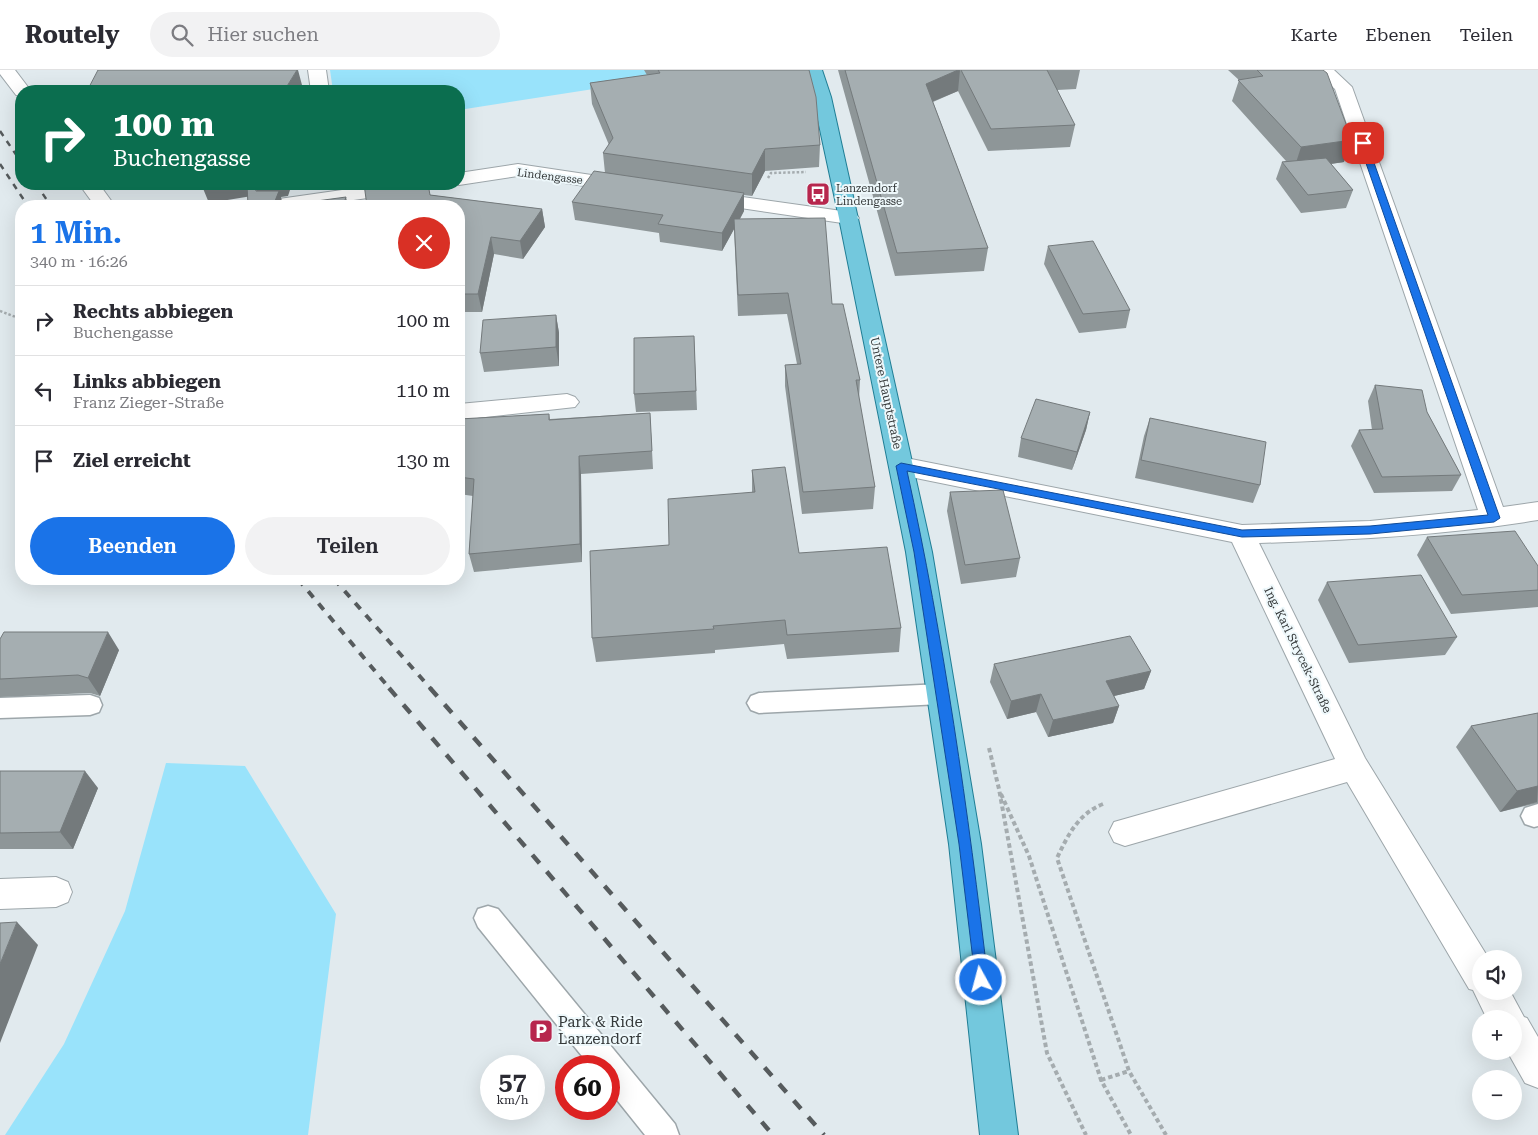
<!DOCTYPE html>
<html lang="de">
<meta charset="utf-8">
<style>
body{margin:0;font-family:"Roboto Serif",serif;background:#f2f2f3;color:#2b2b33;height:100vh;display:flex;flex-direction:column;font-size:19px;white-space:nowrap}
*{box-sizing:border-box;margin:0}
p{font-size:16px;color:#7c7c81}
.icon{flex:none;width:28px;height:28px;fill:none;stroke:currentColor;stroke-width:2;stroke-linecap:round;stroke-linejoin:round}
.map{position:relative;flex:1;overflow:hidden}
.sheet{position:absolute;left:15px;top:130px;width:450px;height:385px;display:flex;flex-direction:column;background:#fff;border-radius:20px;box-shadow:0 5px 20px #0002}
.sheet>*{flex:none}
.top-card{position:absolute;left:15px;top:15px;width:450px;height:105px;border-radius:20px;box-shadow:0 5px 20px #0002;background:#0b6e4f;color:#fff;overflow:hidden}
.controls{position:absolute;left:1472px;top:880px;display:grid;gap:10px}
.controls a{display:grid;place-items:center;width:50px;height:50px;border-radius:50%;background:#fff;box-shadow:0 5px 20px #0002;font-size:25px}
.speed{position:absolute;left:480px;top:985px;display:flex;gap:10px;font-size:25px;font-weight:700;text-align:center}
.speed>*{display:grid;place-content:center;width:65px;height:65px;border-radius:50%;background:#fff;box-shadow:0 5px 20px #0002;line-height:1}
.speed small{font-size:12px;font-weight:400}
.speed .limit{border:8px solid #d22;background:#fff;color:#111}
.pin{position:absolute;display:grid;place-items:center;width:42px;height:42px;color:#fff;margin:-21px;border-radius:10px;box-shadow:0 2px 8px #0006}
.me{position:absolute;width:55px;margin:-28px;rotate:353deg;stroke-linejoin:round;filter:drop-shadow(0 0 4px #0008)}
.turn{display:flex;align-items:center;gap:18px;height:105px;padding:0 15px;font-size:22px}
.turn .icon{width:65px;height:65px;stroke-width:2.5}
.turn b{display:block;font-size:35px;line-height:42px}
.round{display:grid;place-items:center;flex:none;width:52px;height:52px;border-radius:26px;background:#f2f2f3}
.head{display:flex;align-items:center;justify-content:space-between;height:85px;padding:0 15px}
h1{font-size:30px;font-weight:600;line-height:38px;color:#1a73e8}
.button{display:flex;gap:10px;margin-top:auto;padding:10px 15px}
.button a{flex:1;height:58px;border-radius:30px;background:#1a73e8;color:#fff;font-size:20px;font-weight:600;line-height:58px;text-align:center}
.button a+a{background:#f2f2f3;color:#2b2b33}
ul{padding:0;list-style:none}
li{display:flex;align-items:center;gap:15px;height:70px;padding:0 15px;border-top:1px solid #e1e1e2}
li div{flex:1}
li b{display:block;font-size:19px}
li em{font-style:normal}
header{display:flex;align-items:center;gap:30px;box-sizing:border-box;height:70px;padding:0 25px;background:#fff;border-bottom:1px solid #e1e1e2}
header strong{font-size:24px}
nav{display:flex;gap:28px;margin-inline-start:auto;font-size:18px}
.search{width:350px;height:45px;background:#f2f2f3;display:flex;align-items:center;gap:12px;box-sizing:border-box;padding:0 18px;border-radius:28px;color:#7c7c81;font-size:19px}
.map>svg:first-child{display:block}
</style>
<header>
<strong>Routely</strong>
<div class="search"><svg class="icon" aria-label="search" viewBox="0 0 24 24"><circle cx="10" cy="10" r="6"/><path d="M15 15l6 6"/></svg>Hier suchen</div>
<nav><a>Karte</a><a>Ebenen</a><a>Teilen</a></nav>
</header>
<div class="map">
<svg width="1538" height="1065" viewBox="0 0 1538 1065">
<rect width="100%" height="100%" fill="#e1eaee"/>
<path fill="#99e3fb" d="M330,0H665L671,7L459,40V21H333Z
M166,693L245,696L336,844L308,1065H5L64,974L125,841Z"/>
<g fill="none" stroke-linecap="round" stroke-linejoin="round">
<g stroke="#9da6aa" stroke-width="3">
<path id="lane" d="M941,614L949,617L953,624L949,631L941,634L759,643L751,640L747,633L751,626L759,623Z
M90,625L99,628L102,635L99,642L90,645L0,648V628Z
M1538,734V756L1534,757L1525,754L1521,746L1525,738Z
M488,836L498,839L675,1054L679,1065H645L609,1020V996H590L478,857L474,848L478,839Z"/>
</g>
<g stroke="#9da6aa" stroke-width="2">
<path id="street" d="M0,0H15L31,21H21V26L16,25L0,4Z
M308,0H326L329,21H311Z
M1314,0H1334L1352,17L1503,437L1538,432V450C1446,465 1353,470 1259,473L1365,688L1489,889H1481V921H1510L1524,947L1527,948L1538,967V1018L1525,1013L1507,981H1514V949H1487L1473,920L1469,919L1347,712L1125,776L1114,772L1109,762L1114,752L1335,689L1232,472L901,405L892,402L889,396L892,390L901,387L1242,455L1370,451L1478,440L1335,19Z
M518,94L625,110L632,112L635,116L632,120L625,122L518,106L459,115L454,114H459V103Z
M79,114H99L115,136H95Z
M384,114H433L430,118L423,120L312,136H262L265,132L272,130Z
M707,122L849,142L856,144L859,148L856,152L849,154L700,132L697,128L700,124Z
M567,324L575,327L579,332L575,337L459,350V334Z
M56,807L68,812L72,822L68,832L56,837L0,839V809Z"/>
</g>
<g stroke="#207e95" stroke-width="2">
<path id="primary" d="M804,0H822L831,27L932,482L981,774L1018,1065H980L949,774L906,482L839,148L813,27Z"/>
</g>
<path stroke="#a5acaf" stroke-width="2.5" stroke-dasharray="2.5 2" stroke-linecap="butt" d="M768,108L771,103L806,102
M0,241L21,249"/>
<path stroke="#a5acaf" stroke-width="4" stroke-dasharray="4.5 3" stroke-linecap="butt" d="M989,678L999,719L1047,983L1086,1065
M1001,724L1029,786L1101,1010L1131,1065
M1103,734C1078,744 1068,765 1057,788L1129,1001L1166,1065
M1101,1010L1129,1001"/>
<use href="#lane" fill="#fff" fill-rule="evenodd"/>
<use href="#street" fill="#fff" fill-rule="evenodd"/>
<use href="#primary" fill="#73c8dd" fill-rule="evenodd"/>
<path stroke="#565b5d" stroke-width="2.5" stroke-dasharray="6 6" stroke-linecap="butt" d="M0,61L21,92
M0,94L28,136
M36,114L51,136"/>
<path stroke="#565b5d" stroke-width="4" stroke-dasharray="8 8" stroke-linecap="butt" d="M298,509L390,619
M334,509L431,619"/>
<path stroke="#565b5d" stroke-width="4.5" stroke-dasharray="11 11" stroke-linecap="butt" d="M389,618L773,1065
M430,618L824,1065"/>
</g>
<path fill="#8e9698" d="M644,0H809L820,75L819,97L765,101L752,126L744,125V141L740,149L832,234L860,310L859,329L875,417L873,439L802,444L785,316V295L797,294L787,244L738,246L734,159L722,181L660,172L659,163L575,150L572,132L605,103L603,83L609,75L592,34L590,13L647,5Z
M838,0H1080L1076,19L1057,20L1075,55L1070,77L988,81L958,21L933,32L988,178L984,201L895,206Z
M1228,0H1323L1344,92L1331,94L1353,120L1346,138L1301,143L1276,109L1282,92L1286,91L1232,31L1239,10Z
M430,125L542,139L545,157L523,189L494,184L482,242H459V136Z
M1048,176L1130,240L1126,258L1079,263L1044,194Z
M556,245L559,263V296L484,302L480,283Z
M694,266L697,340L636,342L634,324Z
M1375,315L1427,342L1461,405L1452,421L1374,423L1351,376L1359,360H1372L1368,331Z
M1090,342L1086,360L1072,400L1018,387L1021,368Z
M650,343L653,399L581,404L582,492L474,502L469,484L473,426L459,424V349L549,344L550,349Z
M1150,348L1260,415L1253,433L1135,408L1144,366Z
M752,400L799,483L901,558L899,582L787,589L784,574L715,580V583L596,592L592,568L669,475L752,422Z
M950,422L1020,488L1016,507L961,514L947,441Z
M1427,467L1538,496V537L1451,544L1417,485Z
M1327,512L1457,567L1445,585L1349,593L1318,530Z
M0,569L119,580L100,626L90,623L0,627Z
M994,594L1151,601L1144,619L1114,626L1119,636L1113,653L1048,667L1036,642L1007,649L990,612Z
M1538,643V733L1500,742L1456,677L1471,656Z
M0,701L98,718L73,779H0Z"/>
<path fill="#747a7c" d="M297,0H298L302,15L298,21H284Z
M958,0H960L958,21L924,35L926,14Z
M1352,70L1344,92L1294,99L1301,77Z
M765,79V101L752,126V104Z
M218,114H248L252,126L209,133L202,116Z
M259,114H292L288,126L281,127L283,136H273L264,130L255,119Z
M744,123V141L722,181V163Z
M346,127L348,136H343Z
M542,139L545,157L523,189L520,171Z
M491,167L494,184L482,242L478,224Z
M556,245L559,263V296L556,277Z
M1090,342L1086,360L1072,400L1077,382Z
M579,386L581,404L582,492L580,474Z
M108,562L119,580L100,626L88,608Z
M1151,601L1144,619L1101,629L1106,611Z
M1041,624L1036,642L1007,649L1011,631Z
M1119,636L1113,653L1048,667L1053,650Z
M85,701L98,718L73,779L60,762Z
M1538,716L1537,732L1500,742L1517,721Z
M17,852L38,875L0,973V894Z"/>
<path fill="#a5aeb1" stroke="#747a7c" d="M98,0H297L284,21H87Z
M658,0H809L816,27L820,75L765,79L752,104L603,83L613,68L590,13L660,3Z
M845,0H958L926,14L988,178L897,183Z
M961,0H1047L1075,55L991,59Z
M1257,0H1323L1327,3L1352,70L1301,77L1238,10L1263,6Z
M407,17L408,21H370Z
M1326,88L1353,120L1308,125L1282,92Z
M594,101L744,123L722,163L658,154L663,145L572,132Z
M204,114H218L202,116Z
M247,114H259L255,119L256,121H279L273,136H248Z
M364,114H428L430,125L542,139L520,171L491,167L478,224H459V136H367Z
M346,127L343,136H280Z
M825,148L832,234H843L860,310H856L875,417L803,422L785,295L801,294L788,223L738,225L734,149Z
M1093,171L1130,240L1083,244L1048,176Z
M556,245V277L480,283L483,250Z
M694,266L696,321L634,324V268Z
M1375,315L1422,320L1427,342L1461,405L1382,407L1359,360L1383,359Z
M1036,329L1090,342L1077,382L1021,368Z
M650,343L652,381L579,386L580,474L469,484L474,409L459,407V349L549,344V350Z
M1150,348L1266,372L1260,415L1141,390Z
M785,397L799,483L887,477L901,558L787,565L785,550L713,556L714,559L592,568L590,481L669,475L668,429L755,422L752,400Z
M1003,420L1020,488L965,495L950,422Z
M1515,461L1538,496V520L1462,525L1427,467Z
M1421,505L1457,567L1358,575L1327,512Z
M4,562H108L88,608L78,605L0,609V569Z
M1130,566L1151,601L1106,611L1119,636L1053,650L1041,624L1011,631L994,594Z
M1538,643V716L1517,721L1471,656Z
M0,701H85L60,762L0,763Z
M17,852L0,894V853Z"/>
<path fill="#1a73e8" stroke="#114b97" d="M1363,71L1367,73L1500,448L1494,452L1370,464L1242,467L907,401C944,569 968,740 988,910L986,915L981,917L976,915L959,774L914,482L896,396L901,393L1242,460L1370,456L1488,445L1359,73Z"/>
<defs>
<g id="bus-square" transform="scale(1.25)"><rect x="-9" y="-9" width="18" height="18" rx="4" fill="#b7264d" stroke="#eef8fb"/><path d="M-5-6H5V4H4V6H2V4H-2V6H-4V4H-5ZM-3.5-4V0h7V-4ZM-3.5 1.2v1.5H-2V1.2ZM2 1.2v1.5H3.5V1.2Z" fill="#fff"/></g>
<g id="parking-square" transform="scale(1.25)"><rect x="-9" y="-9" width="18" height="18" rx="4" fill="#b7264d" stroke="#eef8fb"/><path d="M-3.5-5.5H1a3.5 3.5 0 0 1 0 7H-1V5.5H-3.5ZM-1-3.4V-.6H.8a1.4 1.4 0 0 0 0-2.8Z" fill="#fff"/></g>
</defs>
<g fill-rule="evenodd">
<use href="#bus-square" x="818" y="124"/>
<use href="#parking-square" x="541" y="961"/>
</g>
<g text-anchor="middle" stroke-width="4" stroke-linejoin="round" paint-order="stroke">
<g font-size="11" fill="#35393a" stroke="#eef8fb">
<text transform="translate(550 106) rotate(7)" y="4">Lindengasse</text>
</g>
<g font-size="11" fill="#35393a" stroke="#eef8fb" text-anchor="start">
<text x="836" y="122">Lanzendorf<tspan x="836" dy="13">Lindengasse</tspan></text>
</g>
<g font-size="12" fill="#35393a" stroke="#eef8fb">
<text transform="translate(886 323) rotate(78)" y="4">Untere Hauptstraße</text>
<text transform="translate(1298 580) rotate(64)" y="4">Ing. Karl Strycek-Straße</text>
</g>
<g font-size="15" fill="#35393a" stroke="#eef8fb" text-anchor="start">
<text x="558" y="957">Park &amp; Ride<tspan x="558" dy="17">Lanzendorf</tspan></text>
</g>
</g>
</svg>
<div class="controls">
<a><svg class="icon" aria-label="sound" viewBox="0 0 24 24"><path d="M4 9h4l5-4v14l-5-4H4zM17 9q2 3 0 6"/></svg></a>
<a>+</a>
<a>−</a>
</div>
<div class="speed"><div>57<small>km/h</small></div><div class="limit">60</div></div>
<div class="pin" style="left:1363px;top:73px;background:#d93025"><svg class="icon" aria-label="arrive" viewBox="0 0 24 24"><path d="M6 21V4h12l-3 4 3 4H6"/></svg></div>
<svg class="me" style="left:981px;top:910px" viewBox="-20 -20 40 40"><circle r="17" fill="#1a73e8" stroke="#fff" stroke-width="3"/><path d="M0-11L8 9 0 5-8 9z" fill="#fff"/></svg>
<div class="top-card">
<div class="turn"><svg class="icon" aria-label="right" viewBox="0 0 24 24"><path d="M7 20v-9h11M14 6l5 5-5 5"/></svg><div><b>100 m</b>Buchengasse</div></div>
</div>
<section class="sheet">
<div class="head"><div><h1>1 Min.</h1><p>340 m · 16:26</p></div><a class="round" style="background:#d93025;color:#fff"><svg class="icon" aria-label="close" viewBox="0 0 24 24"><path d="M6 6l12 12M18 6L6 18"/></svg></a></div>
<ul>
<li><svg class="icon" aria-label="right" viewBox="0 0 24 24"><path d="M7 20v-9h11M14 6l5 5-5 5"/></svg><div><b>Rechts abbiegen</b><p>Buchengasse</p></div><em>100 m</em></li>
<li><svg class="icon" aria-label="left" viewBox="0 0 24 24"><path d="M17 20v-9H6M10 6l-5 5 5 5"/></svg><div><b>Links abbiegen</b><p>Franz Zieger-Straße</p></div><em>110 m</em></li>
<li><svg class="icon" aria-label="arrive" viewBox="0 0 24 24"><path d="M6 21V4h12l-3 4 3 4H6"/></svg><div><b>Ziel erreicht</b></div><em>130 m</em></li>
</ul>
<div class="button"><a>Beenden</a><a>Teilen</a></div>
</section>
</div>
